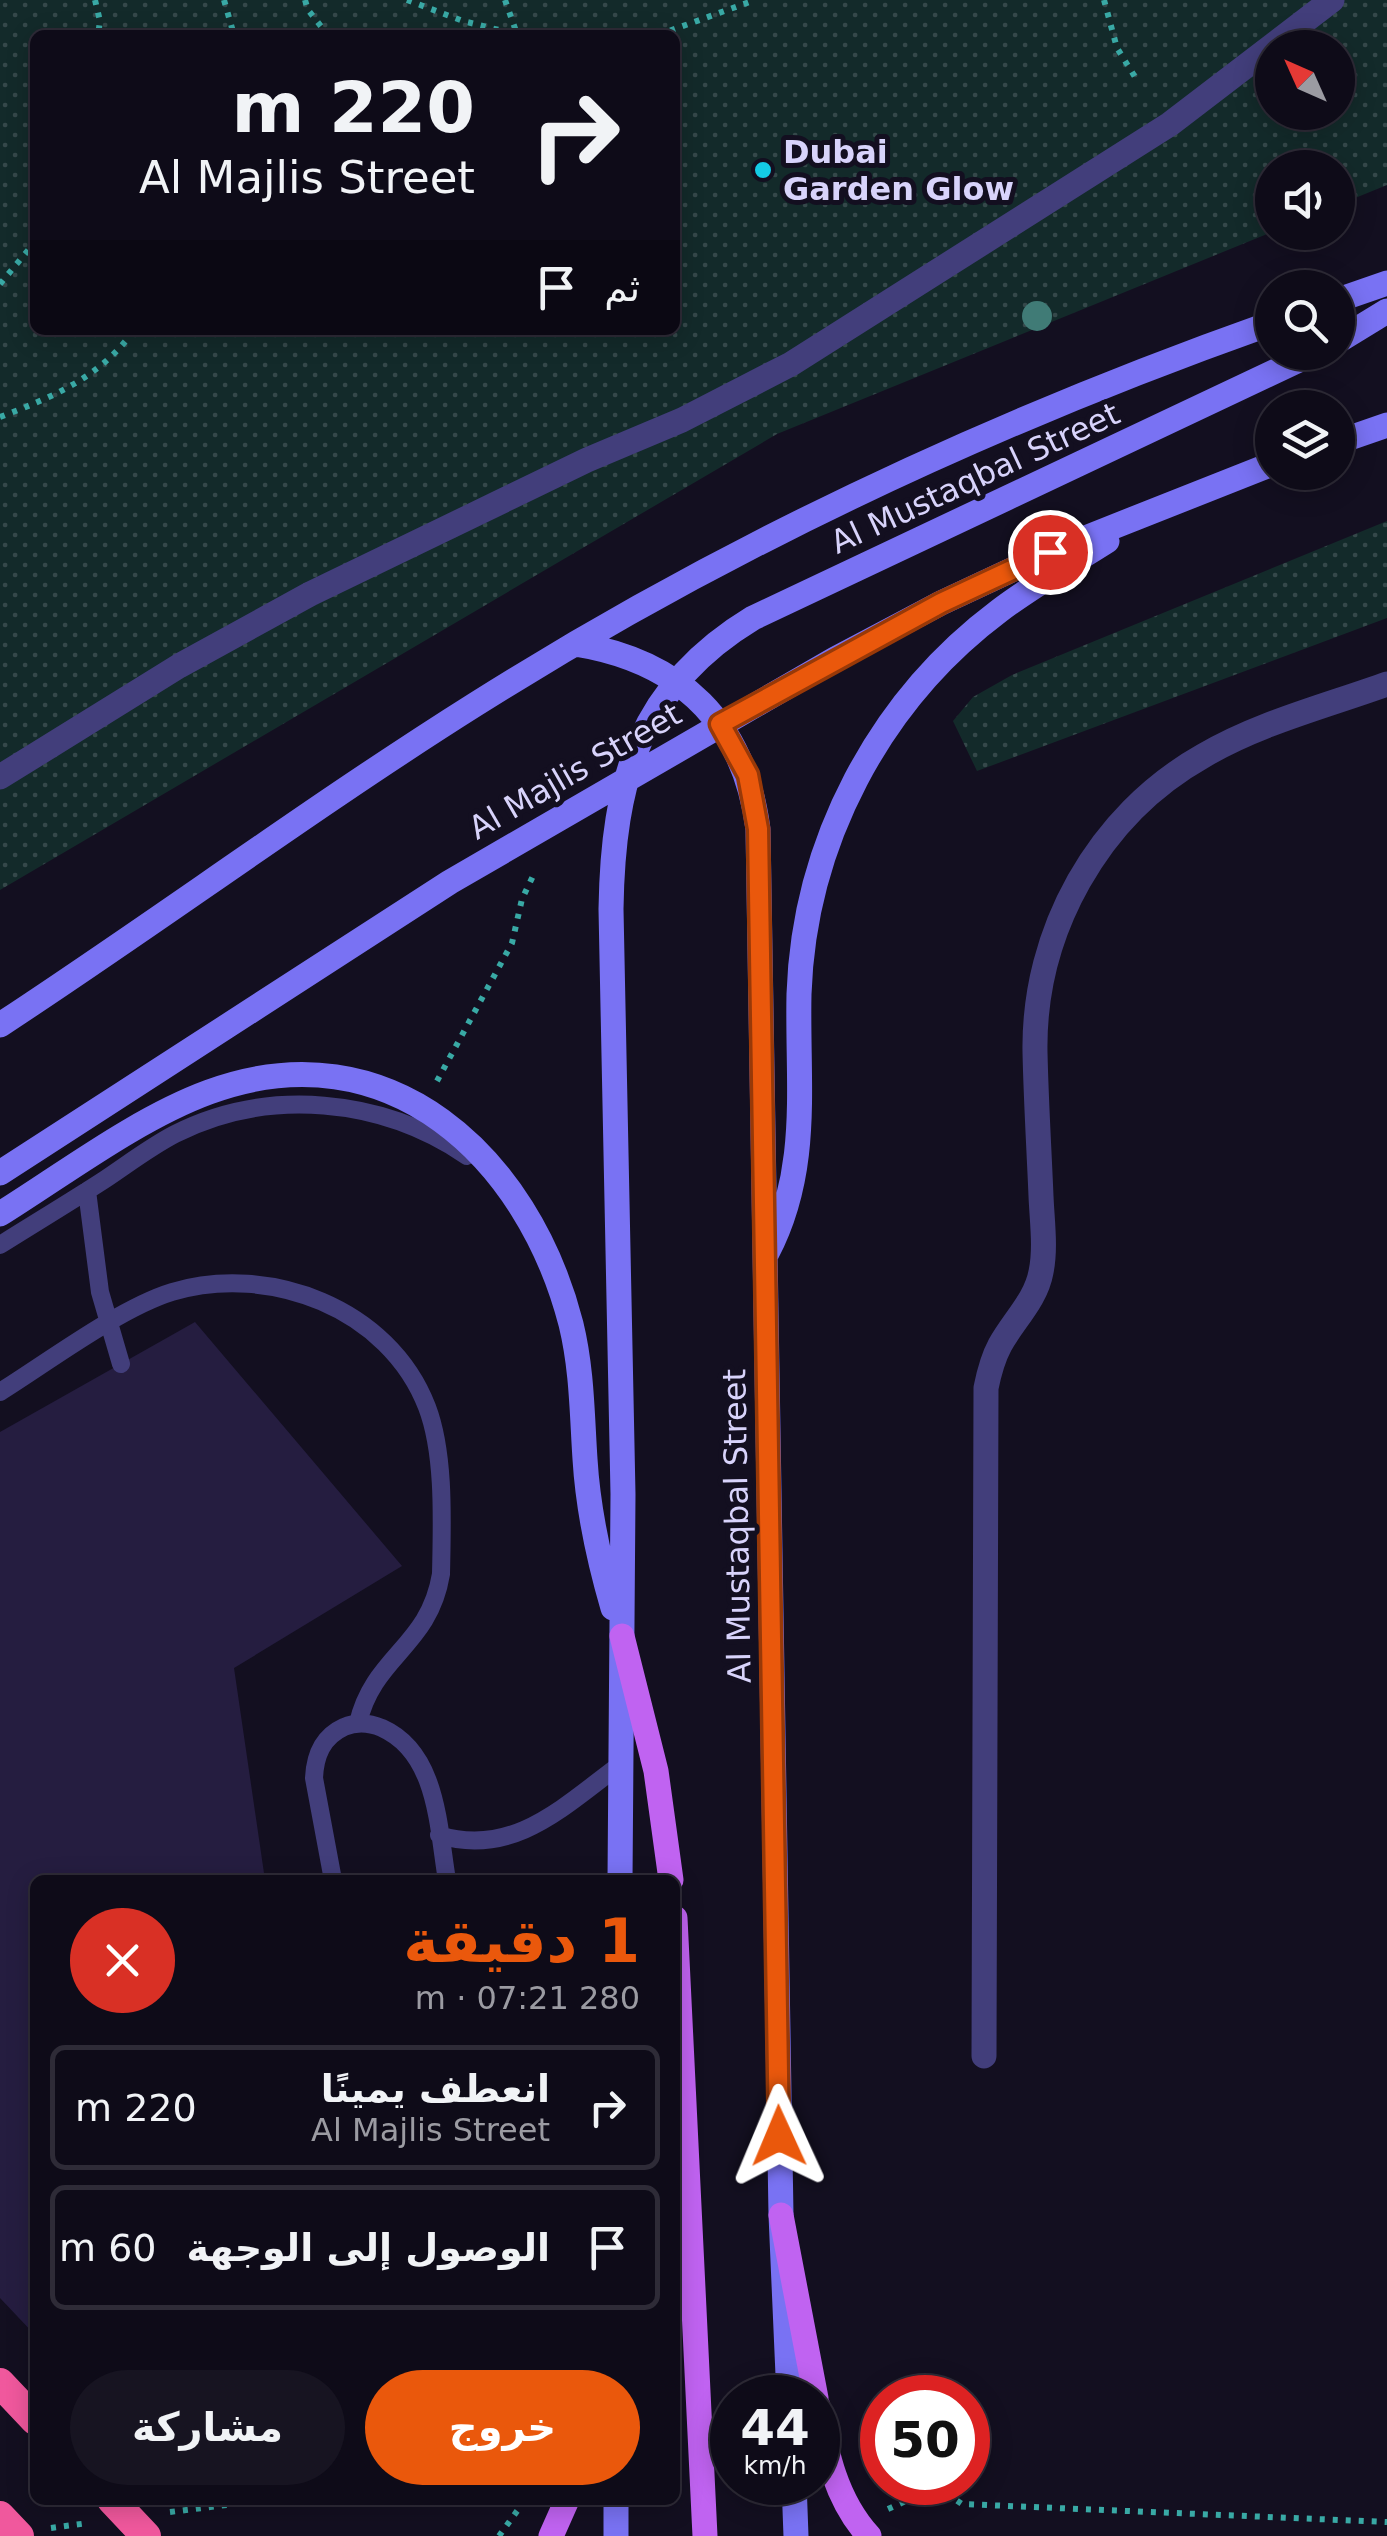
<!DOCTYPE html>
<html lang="ar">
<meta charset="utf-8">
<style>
body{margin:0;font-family:"DejaVu Sans",Vazirmatn,sans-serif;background:#171421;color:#f1f3f6;direction:rtl;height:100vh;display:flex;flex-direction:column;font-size:38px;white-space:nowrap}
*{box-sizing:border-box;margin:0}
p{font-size:32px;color:#9b9ba2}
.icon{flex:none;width:55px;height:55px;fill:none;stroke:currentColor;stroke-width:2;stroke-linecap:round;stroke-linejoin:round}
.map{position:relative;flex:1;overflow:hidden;direction:ltr}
.details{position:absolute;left:30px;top:1875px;width:650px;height:630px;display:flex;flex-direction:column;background:#0e0b18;border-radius:15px;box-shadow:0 5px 25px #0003,0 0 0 2px #2e2b37;direction:rtl}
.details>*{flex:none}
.banner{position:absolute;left:30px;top:30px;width:650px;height:305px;border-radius:15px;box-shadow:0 5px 25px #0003,0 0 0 2px #2e2b37;direction:rtl;background:#0e0b18;color:#f1f3f6;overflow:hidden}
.needle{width:65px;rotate:315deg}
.buttons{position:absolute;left:1255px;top:30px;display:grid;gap:20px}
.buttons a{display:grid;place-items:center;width:100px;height:100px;border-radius:50%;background:#0e0b18;box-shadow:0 5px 25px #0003,0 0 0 2px #2e2b37;font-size:50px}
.speed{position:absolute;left:710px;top:2375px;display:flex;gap:20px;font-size:50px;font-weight:700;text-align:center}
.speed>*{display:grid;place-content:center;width:130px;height:130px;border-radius:50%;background:#0e0b18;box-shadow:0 5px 25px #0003,0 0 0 2px #2e2b37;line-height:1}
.speed small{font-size:25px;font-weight:400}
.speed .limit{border:15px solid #d22;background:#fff;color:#111}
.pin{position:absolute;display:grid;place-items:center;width:85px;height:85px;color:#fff;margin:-42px;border:5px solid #fff;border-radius:50%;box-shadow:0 2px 10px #0007}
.me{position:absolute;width:110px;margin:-55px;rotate:359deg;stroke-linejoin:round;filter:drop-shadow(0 0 8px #0008)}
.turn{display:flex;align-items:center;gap:35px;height:210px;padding:0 40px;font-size:45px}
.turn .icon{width:130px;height:130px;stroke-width:2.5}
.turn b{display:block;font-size:70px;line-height:85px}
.then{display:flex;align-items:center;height:95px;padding:0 40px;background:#0003;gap:20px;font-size:38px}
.round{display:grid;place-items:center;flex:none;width:105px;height:105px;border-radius:52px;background:#171421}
.overview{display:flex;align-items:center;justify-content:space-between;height:170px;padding:0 40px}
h1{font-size:60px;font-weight:700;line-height:75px;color:#ea580c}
.primary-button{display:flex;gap:20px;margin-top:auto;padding:20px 40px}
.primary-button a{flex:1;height:115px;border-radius:60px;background:#ea580c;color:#fff;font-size:40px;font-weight:700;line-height:115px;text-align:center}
.primary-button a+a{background:#171421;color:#f1f3f6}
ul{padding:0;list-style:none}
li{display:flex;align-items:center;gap:30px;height:125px;margin:0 20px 15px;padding:0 20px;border:5px solid #2e2b37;border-radius:15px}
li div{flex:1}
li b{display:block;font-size:38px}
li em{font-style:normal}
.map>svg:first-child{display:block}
</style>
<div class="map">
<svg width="1387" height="2536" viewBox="0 0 1387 2536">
<defs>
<pattern id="park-dots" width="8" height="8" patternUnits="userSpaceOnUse" patternTransform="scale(2.5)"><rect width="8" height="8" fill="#132a2a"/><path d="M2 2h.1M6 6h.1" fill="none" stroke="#35484a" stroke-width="1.8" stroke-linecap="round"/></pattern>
</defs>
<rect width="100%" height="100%" fill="#130f20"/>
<path fill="url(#park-dots)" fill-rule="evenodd" d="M0,0H1387V185L1338,205V168H1272V232L777,434L0,890ZM35,35H675V330H35ZM1272,48H1338V112H1272Z
M1387,521V618L977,771L953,721L973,697L1012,675Z"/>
<path fill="#251d40" d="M195,1322L402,1566L234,1668L265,1880H35V2335L0,2298V1432Z"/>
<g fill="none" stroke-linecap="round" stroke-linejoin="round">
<path stroke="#39a9a5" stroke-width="6" stroke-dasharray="5 8" stroke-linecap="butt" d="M95,0L100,21L98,35
M224,0L234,35
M305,0L308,10L328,35
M407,0L463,21L519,35
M505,0L517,34
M1104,0L1117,48L1135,77
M658,35L755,0
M0,284L35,242
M0,417C53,397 101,377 134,330
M437,1081L512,943L522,899L533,876
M888,2509L937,2487L962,2504L1387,2522
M170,2512L267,2500
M51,2528L88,2523
M499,2536L525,2500"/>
<path stroke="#423e7b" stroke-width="18" d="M87,1191L100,1292L121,1364
M0,1245C35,1223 70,1202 104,1180C128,1164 150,1147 175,1134C268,1087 382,1098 467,1156
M0,1392C48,1362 120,1308 172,1292C269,1263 389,1308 427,1407C445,1454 442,1523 441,1574C429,1647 374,1655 358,1723
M439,1835C514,1858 565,1805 621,1764
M333,1880L314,1778C315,1756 322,1737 344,1727C356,1722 370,1723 382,1728C438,1753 438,1828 447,1880"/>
<path stroke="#423e7b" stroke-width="25" d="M0,777L179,666L310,594L587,460L682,420L791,364L1170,124L1332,0
M984,2056L986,1388C989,1373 993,1358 1000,1345C1013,1321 1036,1300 1041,1272C1046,1248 1042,1221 1041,1196C1039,1148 1036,1100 1035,1052C1033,932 1098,815 1203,756C1259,723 1326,706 1387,684"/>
<path stroke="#7972f3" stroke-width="25" d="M1338,300L1387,283
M1338,341L1387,311
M1338,442L1387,425
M575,644C681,661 744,722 758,829L781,2215L789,2398
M0,1025C160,920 314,806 476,704C725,547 995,421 1272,323
M0,1173L450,882L835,659L941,603L1050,552L1272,464
M0,1214C64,1174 138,1118 209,1092C389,1026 528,1157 571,1324C582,1369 582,1414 585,1459C588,1509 599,1560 613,1608
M767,1253C811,1169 797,1085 799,994C804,843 879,701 999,611C1033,585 1071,564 1107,541
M620,1880L623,1494L611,909C613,781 639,687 753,618L1316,352
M794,2482L796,2536
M616,2536V2500"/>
<path stroke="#c063f1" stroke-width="25" d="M622,1636L656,1771L671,1880
M675,1918L705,2536
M781,2215L816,2398
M818,2406C826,2453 836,2500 869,2536
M551,2536L567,2500"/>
<path stroke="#f0589d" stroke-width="30" d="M0,2383L35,2420"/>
<path stroke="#f0589d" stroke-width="30" d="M112,2500L146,2536
M0,2516L19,2536"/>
</g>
<circle fill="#407b76" cx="1037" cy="316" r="15"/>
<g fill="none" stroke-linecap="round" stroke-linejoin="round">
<g stroke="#983908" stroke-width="25">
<path id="route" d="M779,2136L758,829L748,775L720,724L941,603L1050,552"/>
</g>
<use href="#route" stroke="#ea580c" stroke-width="18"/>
</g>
<circle fill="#14cbe5" stroke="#130f20" stroke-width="4" cx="763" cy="170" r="10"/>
<g text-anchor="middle" stroke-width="10" stroke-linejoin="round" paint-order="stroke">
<g font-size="32" font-weight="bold" fill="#d8d3fb" stroke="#130f20" text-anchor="start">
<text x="783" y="163">Dubai<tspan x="783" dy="37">Garden Glow</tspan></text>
</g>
<g font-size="32" fill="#d8d3fb" stroke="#130f20">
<text transform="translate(975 478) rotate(-25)" y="11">Al Mustaqbal Street</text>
<text transform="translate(575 771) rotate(-30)" y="11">Al Majlis Street</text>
<text transform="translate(737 1526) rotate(-91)" y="11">Al Mustaqbal Street</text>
</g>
</g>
</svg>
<div class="buttons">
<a><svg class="needle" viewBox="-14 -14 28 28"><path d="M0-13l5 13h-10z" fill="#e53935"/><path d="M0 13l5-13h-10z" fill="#9b9ba2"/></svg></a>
<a><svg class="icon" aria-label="sound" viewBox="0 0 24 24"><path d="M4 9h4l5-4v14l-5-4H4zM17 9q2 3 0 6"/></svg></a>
<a><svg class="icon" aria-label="search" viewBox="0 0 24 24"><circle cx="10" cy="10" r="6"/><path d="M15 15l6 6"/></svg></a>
<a><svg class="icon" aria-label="layers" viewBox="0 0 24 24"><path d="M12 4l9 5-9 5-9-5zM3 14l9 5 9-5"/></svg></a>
</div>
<div class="speed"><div>44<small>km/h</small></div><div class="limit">50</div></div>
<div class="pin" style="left:1050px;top:552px;background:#d93025"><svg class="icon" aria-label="arrive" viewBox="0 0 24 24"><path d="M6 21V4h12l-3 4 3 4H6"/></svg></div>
<svg class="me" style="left:779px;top:2136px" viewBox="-20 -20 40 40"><path d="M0-17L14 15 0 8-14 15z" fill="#ea580c" stroke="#fff" stroke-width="4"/></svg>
<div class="banner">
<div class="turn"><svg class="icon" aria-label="right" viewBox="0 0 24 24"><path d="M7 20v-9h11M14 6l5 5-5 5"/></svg><div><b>220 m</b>Al Majlis Street</div></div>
<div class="then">ثم<svg class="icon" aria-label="arrive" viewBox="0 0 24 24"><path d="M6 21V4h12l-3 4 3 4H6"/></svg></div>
</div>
<section class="details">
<div class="overview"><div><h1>1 دقيقة</h1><p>280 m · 07:21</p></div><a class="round" style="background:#d93025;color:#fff"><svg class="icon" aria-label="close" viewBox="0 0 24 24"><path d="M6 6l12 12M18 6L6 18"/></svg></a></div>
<ul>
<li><svg class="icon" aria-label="right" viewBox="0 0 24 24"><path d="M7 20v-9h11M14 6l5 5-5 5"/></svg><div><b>انعطف يمينًا</b><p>Al Majlis Street</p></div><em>220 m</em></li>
<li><svg class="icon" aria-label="arrive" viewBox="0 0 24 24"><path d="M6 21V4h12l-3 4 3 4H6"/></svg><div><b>الوصول إلى الوجهة</b></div><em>60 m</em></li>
</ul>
<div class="primary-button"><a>خروج</a><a>مشاركة</a></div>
</section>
</div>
